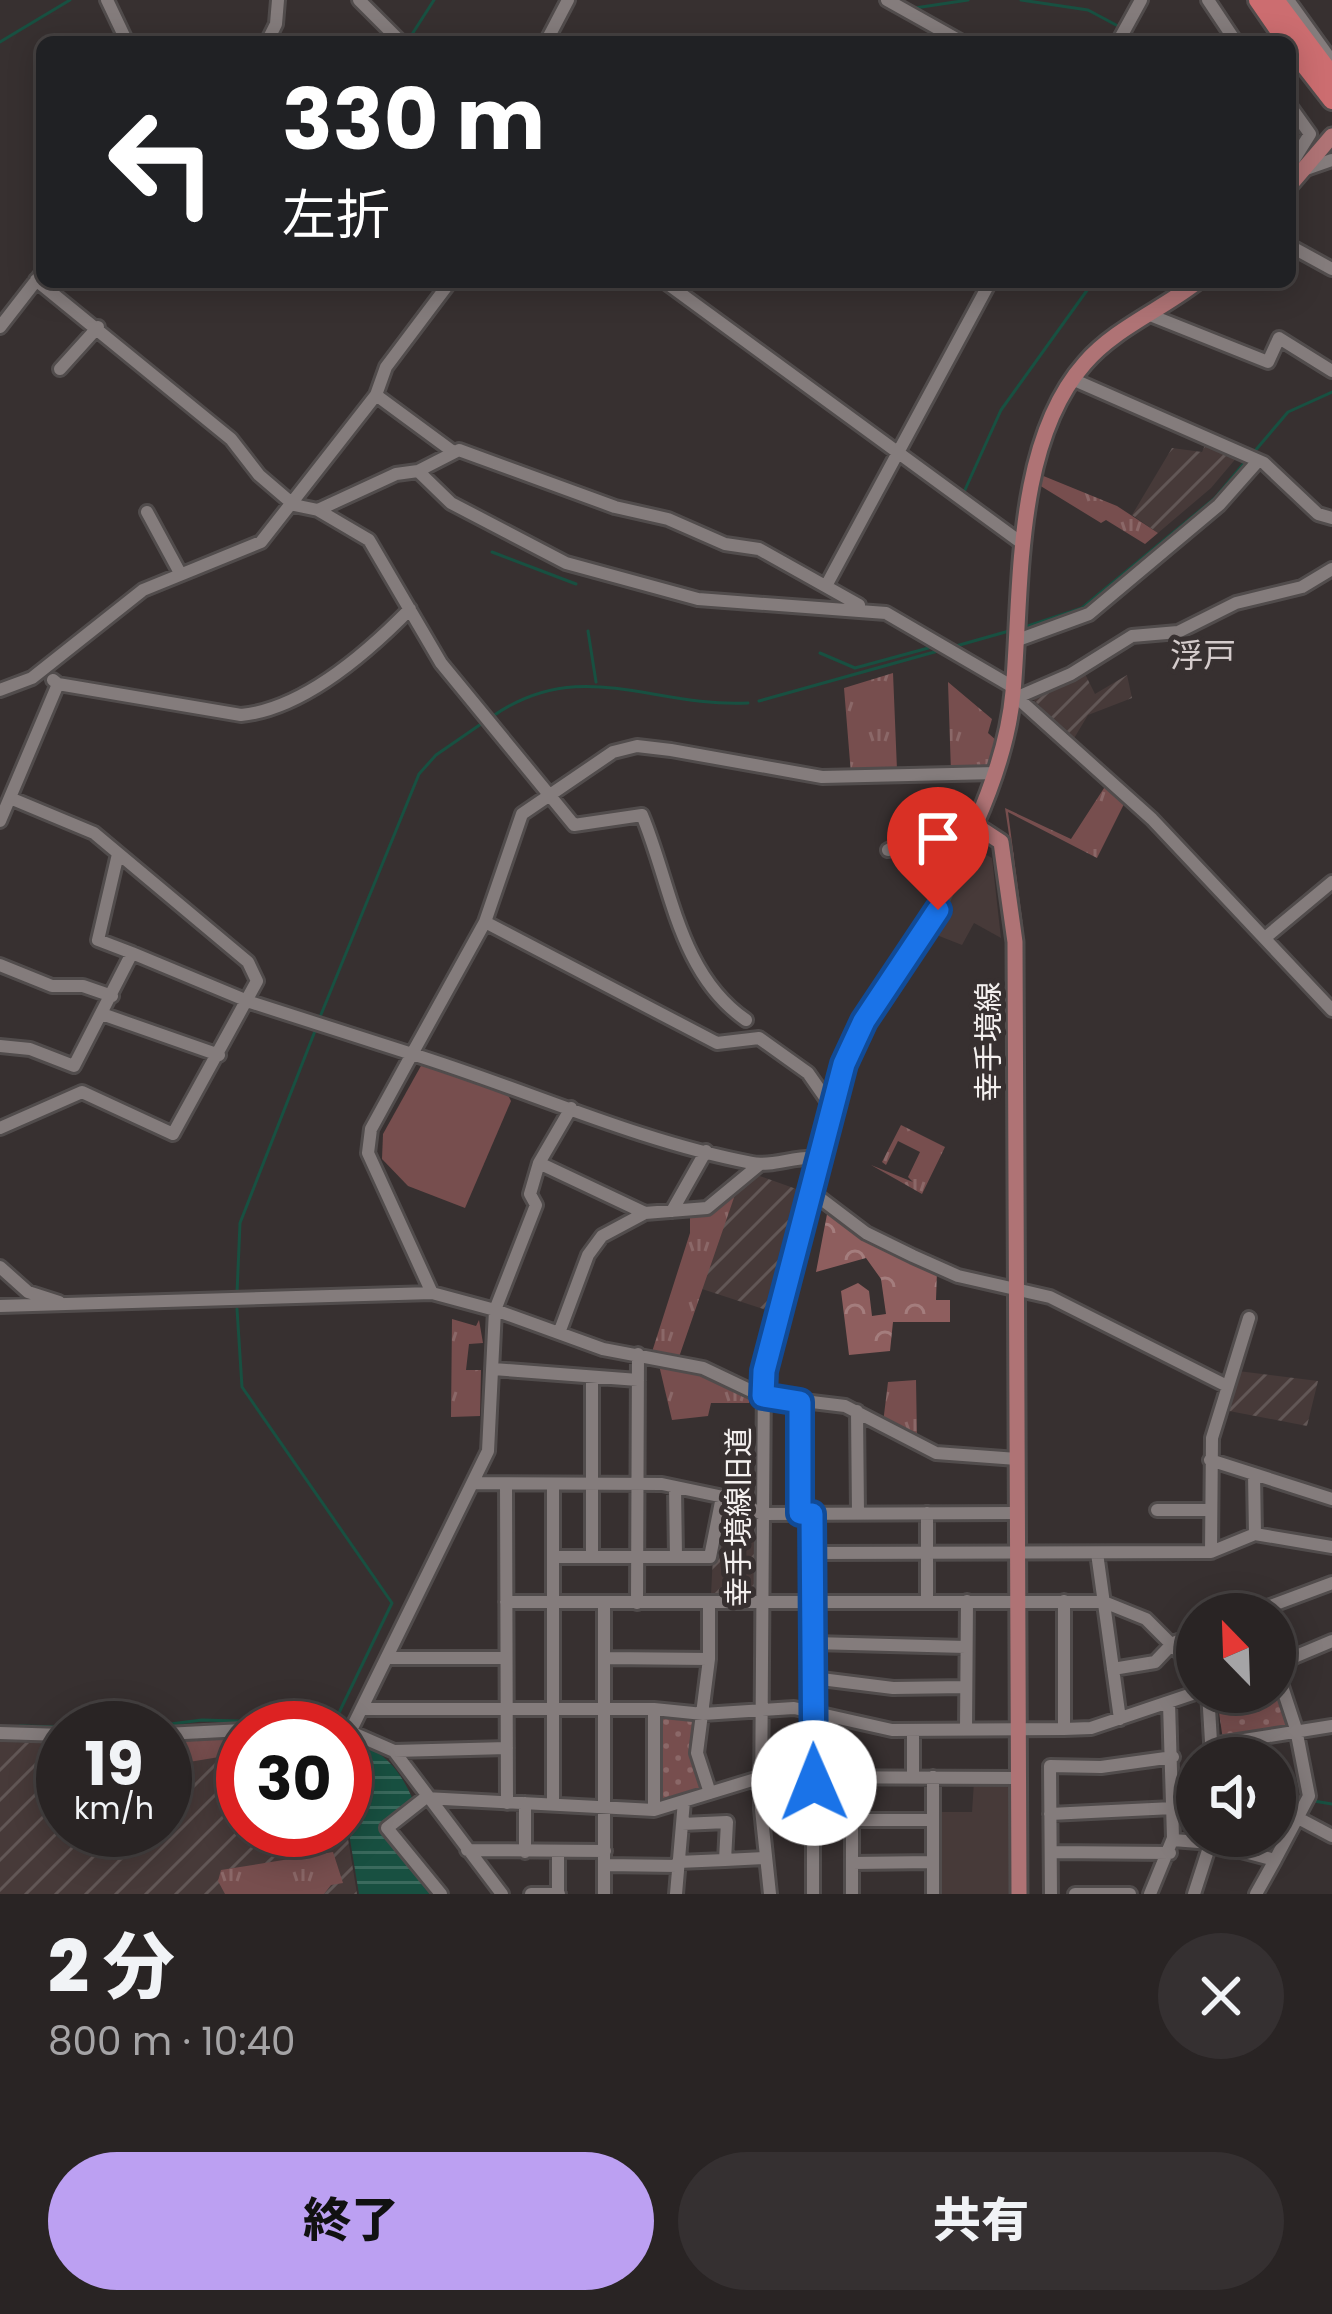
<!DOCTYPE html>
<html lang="ja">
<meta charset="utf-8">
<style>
body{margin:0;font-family:Poppins,"Noto Sans JP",sans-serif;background:#353031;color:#f1f3f6;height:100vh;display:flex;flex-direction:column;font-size:45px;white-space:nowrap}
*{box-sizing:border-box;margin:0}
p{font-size:39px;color:#a5a4a6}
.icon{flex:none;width:66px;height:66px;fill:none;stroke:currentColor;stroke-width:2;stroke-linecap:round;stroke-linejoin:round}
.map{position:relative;height:1894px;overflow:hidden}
.side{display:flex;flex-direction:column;background:#292424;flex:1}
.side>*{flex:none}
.top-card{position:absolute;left:36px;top:36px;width:1260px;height:252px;border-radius:18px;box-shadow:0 6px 30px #0003,0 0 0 3px #454141;background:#202124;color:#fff;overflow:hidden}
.needle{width:78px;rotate:337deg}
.tools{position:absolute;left:1176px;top:1593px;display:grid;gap:24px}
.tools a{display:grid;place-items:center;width:120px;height:120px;border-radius:50%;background:#292424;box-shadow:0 6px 30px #0003,0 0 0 3px #454141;font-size:60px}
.speed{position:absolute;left:36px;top:1701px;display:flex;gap:24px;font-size:60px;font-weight:700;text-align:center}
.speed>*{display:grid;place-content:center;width:156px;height:156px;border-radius:50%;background:#292424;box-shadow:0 6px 30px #0003,0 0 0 3px #454141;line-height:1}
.speed small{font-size:30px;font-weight:400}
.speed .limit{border:18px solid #d22;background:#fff;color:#111}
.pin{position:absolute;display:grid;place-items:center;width:102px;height:102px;color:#fff;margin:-123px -51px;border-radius:50% 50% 50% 0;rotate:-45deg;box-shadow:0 0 12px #0007}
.pin .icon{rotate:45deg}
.me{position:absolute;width:132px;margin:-66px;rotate:359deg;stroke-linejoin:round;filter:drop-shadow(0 0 9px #0008)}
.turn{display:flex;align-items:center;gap:42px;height:252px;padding:0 48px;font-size:54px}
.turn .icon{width:156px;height:156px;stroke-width:2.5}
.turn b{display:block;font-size:84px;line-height:102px}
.round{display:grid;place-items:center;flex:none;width:126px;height:126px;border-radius:63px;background:#353031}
.summary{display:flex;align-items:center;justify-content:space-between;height:204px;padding:0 48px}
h1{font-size:72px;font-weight:800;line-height:90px}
.button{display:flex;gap:24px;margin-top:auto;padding:24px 48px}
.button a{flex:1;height:138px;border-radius:72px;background:#bca0f2;color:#111;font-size:48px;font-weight:800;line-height:138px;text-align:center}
.button a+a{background:#353031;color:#f1f3f6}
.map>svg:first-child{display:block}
</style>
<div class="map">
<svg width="1332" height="1894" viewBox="0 0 1332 1894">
<defs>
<pattern id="industrial-furrows" width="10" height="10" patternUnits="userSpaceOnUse" patternTransform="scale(3)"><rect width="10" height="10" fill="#473a39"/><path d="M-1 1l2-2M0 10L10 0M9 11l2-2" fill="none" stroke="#625756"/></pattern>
<pattern id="grass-tufts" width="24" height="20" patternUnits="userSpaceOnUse" patternTransform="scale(3)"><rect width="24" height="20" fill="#774e4e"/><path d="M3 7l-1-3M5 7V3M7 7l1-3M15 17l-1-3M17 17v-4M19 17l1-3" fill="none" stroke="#8b6868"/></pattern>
<pattern id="forest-crowns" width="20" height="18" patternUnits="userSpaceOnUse" patternTransform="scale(3)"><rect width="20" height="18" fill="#8e5e5e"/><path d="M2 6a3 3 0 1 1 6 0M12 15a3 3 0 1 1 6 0" fill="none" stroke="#a47d7d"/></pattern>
<pattern id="park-dots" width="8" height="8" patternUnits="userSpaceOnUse" patternTransform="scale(3)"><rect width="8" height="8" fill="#774e4e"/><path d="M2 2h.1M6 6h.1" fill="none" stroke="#8b6868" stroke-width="1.8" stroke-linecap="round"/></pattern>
<pattern id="water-rules" width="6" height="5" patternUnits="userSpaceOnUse" patternTransform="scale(3)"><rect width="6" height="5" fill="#185041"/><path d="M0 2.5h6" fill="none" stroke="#3a6a5d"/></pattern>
</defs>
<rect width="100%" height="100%" fill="#373030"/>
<path fill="#473a39" d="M974,848L992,858L1001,938L974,923L962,945L934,934Z
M974,1781L1004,1782L1009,1789L1010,1894H936V1812H972Z"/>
<path fill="url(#industrial-furrows)" d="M1206,443L1238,456L1211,488L1158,533L1132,515L1172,448L1202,452Z
M1083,670L1095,694L1127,675L1132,698L1088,715L1073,740L1029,695Z
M754,1174L802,1191L772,1312L699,1288L738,1186Z
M1238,1371L1318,1381L1307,1426L1224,1410Z
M714,1536H758L759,1592L711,1595Z
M243,1737V1830H345V1820L357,1894H0V1742L63,1743V1830H165V1740Z"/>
<path fill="url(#grass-tufts)" d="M1041,475L1117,506L1158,533L1145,544L1106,520L1101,523L1039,485Z
M893,673L897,770L851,774L844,688Z
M948,682L992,719L988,733L997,741L990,769L951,772Z
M1106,785L1126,800L1097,858L1008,812L1024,934L1005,808L1071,839Z
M901,1125L945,1147L922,1194L871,1165L913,1182L908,1177L920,1152L898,1141L886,1165L882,1162Z
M738,1186L678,1360L651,1355L690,1233V1214Z
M452,1319L476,1326L479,1320L483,1343L469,1344L466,1370H481L480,1416L451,1417Z
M659,1365L701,1370L752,1396L749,1403H711L708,1416L672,1420Z
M916,1380L917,1439L883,1423L888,1382Z
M214,1734L243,1737V1753L165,1766V1740Z
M333,1852L343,1883L331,1885L324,1894H225L218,1881L221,1870Z"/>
<path fill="url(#forest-crowns)" d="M828,1209L937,1271L936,1300H950V1322H893L890,1351L849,1355L841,1291L858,1283L869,1291L872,1316L886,1314L881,1279L866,1258L816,1272Z"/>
<path fill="url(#park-dots)" d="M1275,1677L1289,1726L1223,1740L1216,1692H1275Z
M662,1712L695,1714L704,1787L661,1804L656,1716Z"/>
<path fill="#774e4e" d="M422,1064L507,1093L511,1101L465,1208L408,1186L382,1159L383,1134Z"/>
<path fill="url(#water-rules)" d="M345,1739C383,1749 399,1767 414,1802L382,1828L435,1894H359L345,1809Z"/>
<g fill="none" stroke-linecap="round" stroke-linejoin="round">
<path stroke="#185041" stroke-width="3" d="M1021,0L1088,10L1118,26
M915,8L968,0
M1131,34L1145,42
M409,39L434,0
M0,42L70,0
M1195,42H1204
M1254,452L1288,412L1332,392
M964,492L1001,410L1093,282
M492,552L576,584
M1025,627L1082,608L1215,498L1245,462
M588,631L596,682
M956,646L1009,631
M820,653L855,668L932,647
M759,701L938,651
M493,716C581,655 653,708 748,703
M320,1017L419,774L436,755L481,724
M237,1293L240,1223L315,1031
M237,1309L242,1387L392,1603L334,1723H322
M20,1726L99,1728
M139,1728L202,1720L309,1723
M1314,1801L1332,1804"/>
<g stroke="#514c4c" stroke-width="18">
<path id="minor" d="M107,0L127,42
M359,0L401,42
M887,0L962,42
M1208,0L1236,42
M1288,0L1329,57
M267,42L276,24L278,0
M546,42L568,0
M1118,42L1141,0
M1290,106L1310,134L1290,166
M1303,170L1332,160
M1290,246L1332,269
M36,280L231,439L259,475L294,505L318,510L369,540L441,663L574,825L642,815C671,884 678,973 746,1020
M665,282L1023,544
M1150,315L1268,362L1279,338L1332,371
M0,327L42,273
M60,369L98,327
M1072,379L1264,463L1318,514L1332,518
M376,395L452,451
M418,471L459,450L615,507L668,519L725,544L759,549L859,605
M318,510L396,474L418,471L451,503L566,563L698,599L886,613L1013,687
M147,512L180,573
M826,586L990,282
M1015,641L1089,614L1219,505L1258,461
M58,684L241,715C304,709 368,652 410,609
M0,690L32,678L143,590L261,542L376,395L386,367L450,282
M1013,694L1152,819L1332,1010
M1018,697L1071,674L1132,636L1178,632L1236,603L1302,587L1332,569
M0,821L58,684L53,680
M888,850L983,808
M118,854L98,940L132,953
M485,922L717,1043L759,1038L808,1073L831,1106
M1266,937L1332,882
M0,965L52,986H83L112,996
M102,1014L219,1055
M0,1046L30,1049L74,1066L132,953L250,1002L412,1054L485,922L522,814L613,752L637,746L671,750L822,777L996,773
M571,1108L539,1163L645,1213
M0,1128L82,1092L173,1134L257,981L248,962L94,833L10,798
M808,1189L866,1233L913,1256L958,1276L1050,1297L1227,1386
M672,1211L706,1151
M0,1267L28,1292L59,1302
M432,1293L368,1153L371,1129L412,1054C525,1089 636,1141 752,1163C772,1167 795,1156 816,1158
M0,1306L432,1293L495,1310L536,1205L530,1194L539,1163
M559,1333L588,1255L602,1236L645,1213L707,1208L759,1165
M493,1369L638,1380
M592,1379V1557
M800,1402V1513
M857,1411L858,1514
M1210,1460L1332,1499
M1254,1474L1255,1534
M474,1483L662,1484L733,1499L762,1514L1017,1513
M506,1484L507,1803
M553,1484V1557
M675,1487L676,1557
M1157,1510H1211
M813,1513V1894
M1211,1552L1212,1438L1249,1318
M813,1553L1211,1552L1255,1534L1332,1547
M1097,1553L1120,1719
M927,1601V1513
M506,1602H1104L1146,1619L1197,1670
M604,1602V1894
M637,1603L638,1354
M709,1603V1659L697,1753L710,1793
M1249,1614L1332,1583
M813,1643L966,1647
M388,1658H506
M604,1658L709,1659
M1113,1669L1155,1662L1173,1643L1197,1634
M813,1678L893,1688L966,1687
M1208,1692L1212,1758
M362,1709H654L703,1714L794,1708L892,1730L1064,1729L1091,1728L1198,1692
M654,1709V1810
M966,1729L967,1601
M1064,1729V1601
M346,1730L394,1751L502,1894
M351,1730L488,1451L495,1310L603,1349L703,1368L762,1396L845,1406L936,1453L1017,1459
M913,1730V1777
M0,1733L63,1735
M165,1734L243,1730
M1212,1745L1332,1726
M394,1751L507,1748
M852,1777V1894
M933,1777V1894
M553,1804V1557H710L722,1497
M1050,1814L1173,1808
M1298,1818L1332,1836
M852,1820H933
M682,1824L727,1822L725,1860L766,1858
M1173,1840L1211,1843L1275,1860L1256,1894
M467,1850L605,1851
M525,1852V1803
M1051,1852L1170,1853
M1275,1860L1309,1796L1296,1729L1275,1665L1332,1641
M678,1862L725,1860
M852,1863L933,1862
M605,1865L678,1866
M558,1893V1851
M441,1894L387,1828L425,1798L654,1810L762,1777L1019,1778
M531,1894H559
M676,1894L684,1801
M770,1894L761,1809L764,1371L844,1064L864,1021L927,931L975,825
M1051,1894L1050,1766L1101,1767L1173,1757
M1075,1894H1130
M1150,1894L1173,1838L1169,1703
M1194,1894L1212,1838"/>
</g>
<g stroke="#514c4c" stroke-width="21">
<path id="major" d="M1290,185L1332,136
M1019,1894L1015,942L1001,842L975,825C994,782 1009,738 1013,692C1022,592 1013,444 1085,363C1114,329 1161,310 1197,282"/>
</g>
<g stroke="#514c4c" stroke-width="24">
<path id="highway" d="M1258,0L1287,42
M1275,0L1332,76
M1290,46L1332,100"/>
</g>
<use href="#minor" stroke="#847c7c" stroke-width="12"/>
<use href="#major" stroke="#af7375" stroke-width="15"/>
<use href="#highway" stroke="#cc6d70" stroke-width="18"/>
</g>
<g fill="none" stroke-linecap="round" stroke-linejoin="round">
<g stroke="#114b97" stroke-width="30">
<path id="route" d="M814,1783L812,1514L800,1513V1402L763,1396L764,1371L844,1064L864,1021L938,910"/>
</g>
<use href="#route" stroke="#1a73e8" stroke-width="21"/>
</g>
<g text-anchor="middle" stroke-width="10" stroke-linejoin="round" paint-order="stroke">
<g font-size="30" fill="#f4f0ef" stroke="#373030">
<text transform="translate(989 1042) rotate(-90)" y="10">幸手境線</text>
<text transform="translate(739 1517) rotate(-90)" y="10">幸手境線旧道</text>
</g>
<g font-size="33" fill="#d4cbcb" stroke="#373030">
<text x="1203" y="667">浮戸</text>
</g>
</g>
</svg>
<div class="tools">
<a><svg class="needle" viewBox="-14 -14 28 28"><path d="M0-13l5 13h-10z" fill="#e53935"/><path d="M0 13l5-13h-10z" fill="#a5a4a6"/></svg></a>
<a><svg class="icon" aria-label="sound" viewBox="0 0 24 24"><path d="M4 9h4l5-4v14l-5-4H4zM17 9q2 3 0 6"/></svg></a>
</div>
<div class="speed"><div>19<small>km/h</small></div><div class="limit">30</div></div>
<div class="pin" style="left:938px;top:910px;background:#d93025"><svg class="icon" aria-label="arrive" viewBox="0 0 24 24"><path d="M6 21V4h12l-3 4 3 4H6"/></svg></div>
<svg class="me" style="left:814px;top:1783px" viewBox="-20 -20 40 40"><circle r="19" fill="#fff"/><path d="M0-13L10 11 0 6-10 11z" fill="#1a73e8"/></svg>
<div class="top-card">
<div class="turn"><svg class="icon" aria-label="left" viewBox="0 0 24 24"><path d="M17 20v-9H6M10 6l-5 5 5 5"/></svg><div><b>330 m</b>左折</div></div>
</div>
</div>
<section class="side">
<div class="summary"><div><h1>2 分</h1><p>800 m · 10:40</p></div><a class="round"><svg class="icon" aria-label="close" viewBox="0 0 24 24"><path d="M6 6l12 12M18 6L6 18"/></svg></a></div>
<div class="button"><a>終了</a><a>共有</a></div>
</section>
